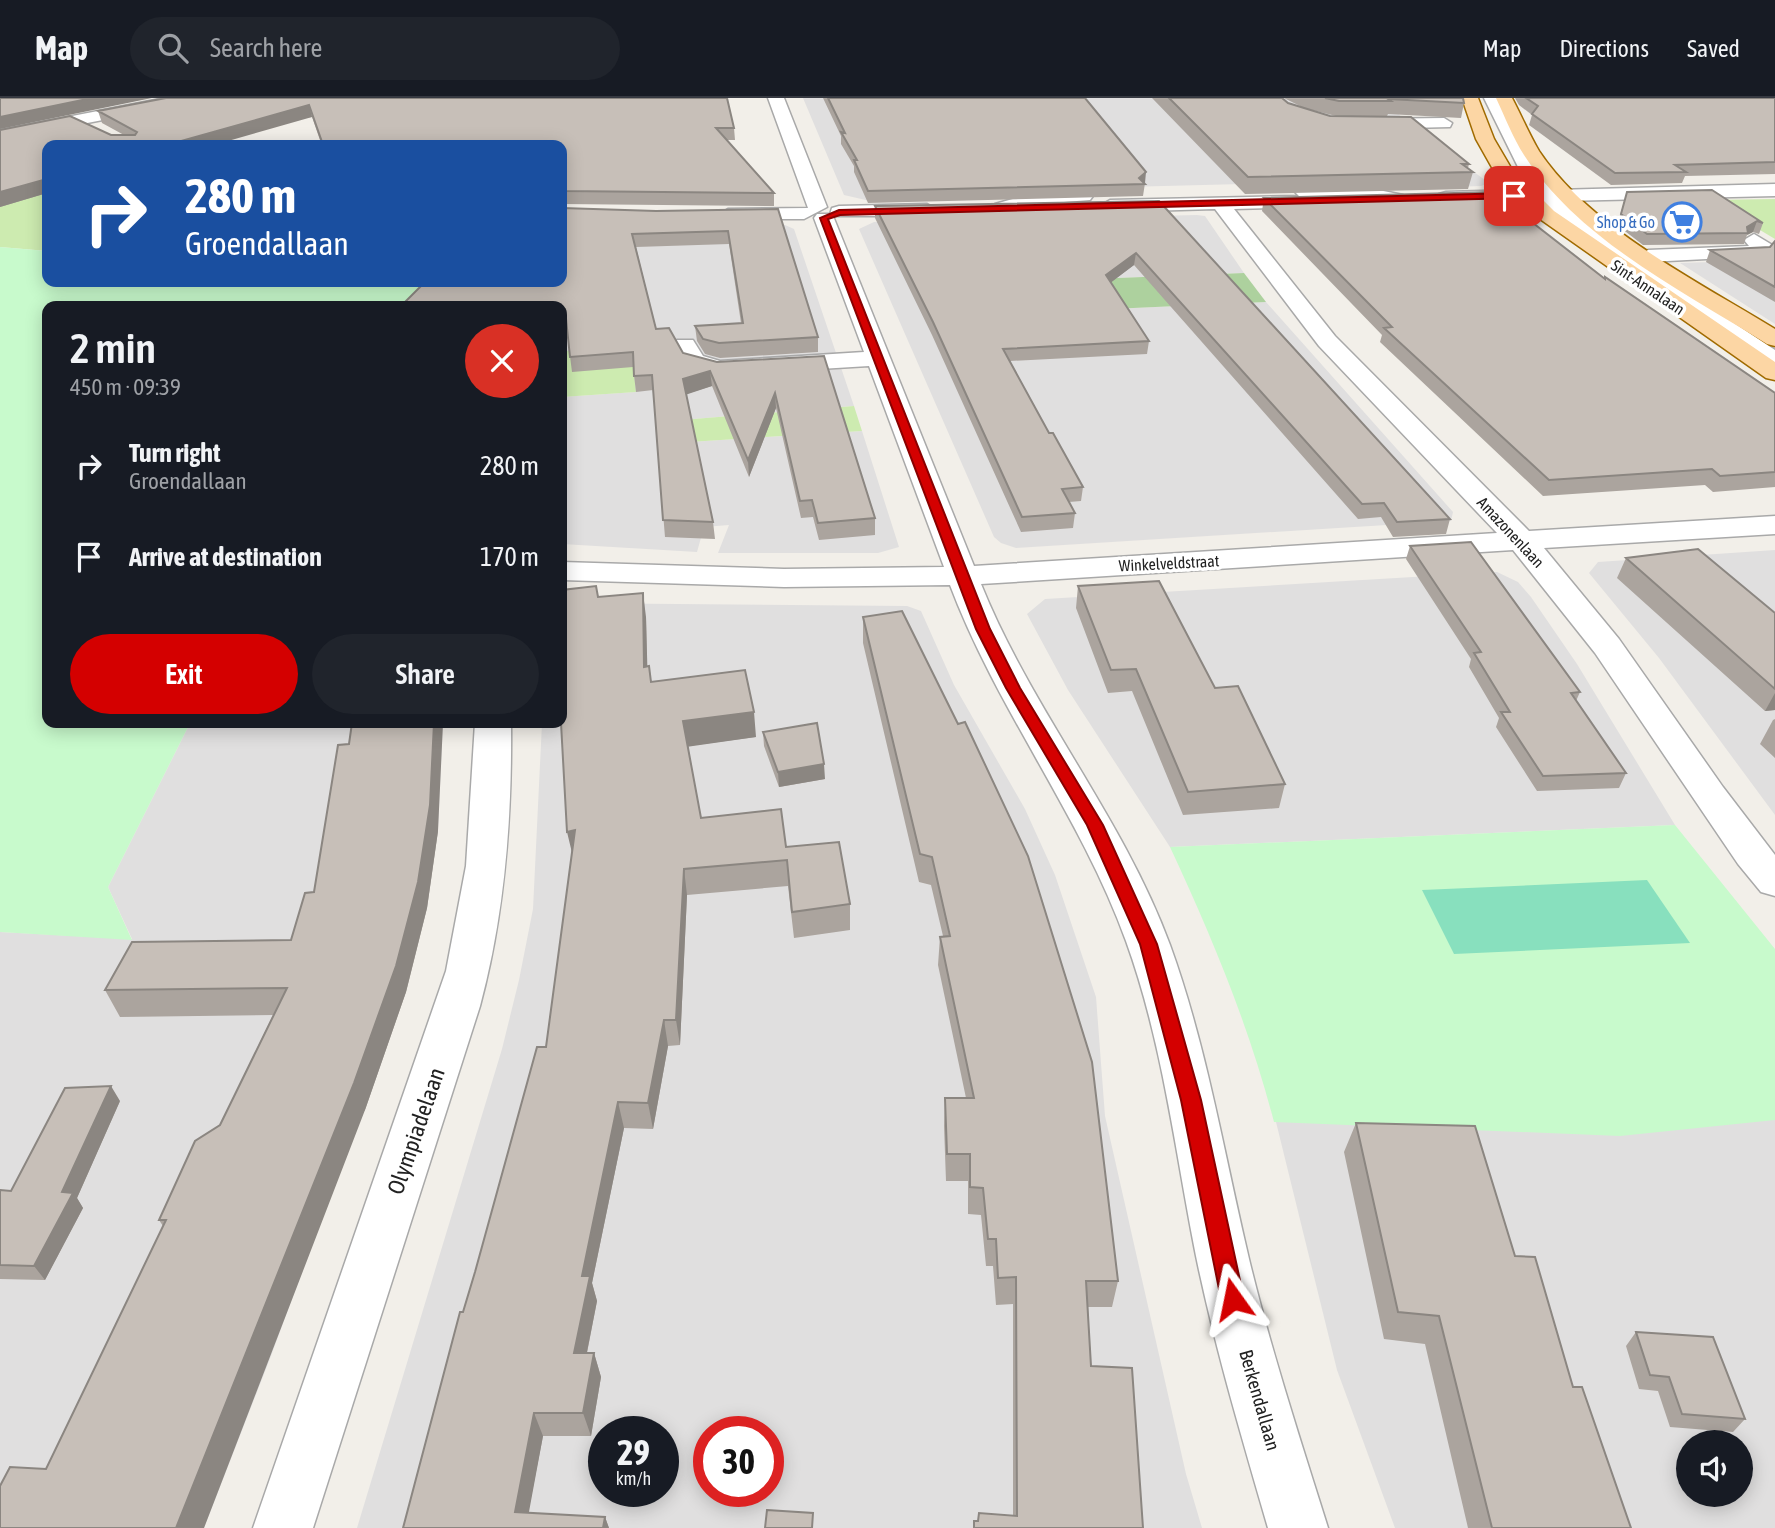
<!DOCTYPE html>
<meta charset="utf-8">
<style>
body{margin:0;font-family:"Asap Condensed",sans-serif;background:#20242c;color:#f1f3f6;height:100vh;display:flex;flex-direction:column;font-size:26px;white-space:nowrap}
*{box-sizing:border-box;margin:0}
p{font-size:23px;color:#9ea1a6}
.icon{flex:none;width:38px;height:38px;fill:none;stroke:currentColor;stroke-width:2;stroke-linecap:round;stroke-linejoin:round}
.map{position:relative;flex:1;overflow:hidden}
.sheet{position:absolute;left:42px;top:203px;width:525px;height:427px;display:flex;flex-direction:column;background:#171b24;border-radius:14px;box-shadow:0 4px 18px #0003}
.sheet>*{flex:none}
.banner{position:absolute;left:42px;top:42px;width:525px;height:147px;border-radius:14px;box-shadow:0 4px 18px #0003;background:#1a4fa0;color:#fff;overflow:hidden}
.tools{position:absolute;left:1676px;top:1332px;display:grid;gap:14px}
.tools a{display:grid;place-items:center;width:77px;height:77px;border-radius:50%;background:#171b24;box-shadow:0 4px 18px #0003;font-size:35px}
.speed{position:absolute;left:588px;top:1318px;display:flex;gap:14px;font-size:35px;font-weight:700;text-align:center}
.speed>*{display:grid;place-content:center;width:91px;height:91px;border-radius:50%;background:#171b24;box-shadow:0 4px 18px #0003;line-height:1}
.speed small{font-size:18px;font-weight:400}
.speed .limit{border:10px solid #d22;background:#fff;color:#111}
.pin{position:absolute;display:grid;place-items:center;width:60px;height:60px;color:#fff;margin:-30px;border-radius:14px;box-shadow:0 4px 10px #0006}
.me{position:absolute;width:77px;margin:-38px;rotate:348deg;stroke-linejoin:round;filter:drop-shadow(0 0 5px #0008)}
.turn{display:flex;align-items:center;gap:24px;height:147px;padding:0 28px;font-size:32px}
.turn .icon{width:91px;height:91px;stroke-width:2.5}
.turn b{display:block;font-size:49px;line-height:60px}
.round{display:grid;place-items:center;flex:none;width:74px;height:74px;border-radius:37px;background:#20242c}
.headline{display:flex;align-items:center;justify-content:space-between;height:119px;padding:0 28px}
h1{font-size:42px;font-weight:600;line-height:52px}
.action{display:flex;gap:14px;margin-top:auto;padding:14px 28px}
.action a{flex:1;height:80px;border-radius:42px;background:#d40000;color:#fff;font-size:28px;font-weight:600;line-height:80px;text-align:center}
.action a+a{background:#20242c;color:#f1f3f6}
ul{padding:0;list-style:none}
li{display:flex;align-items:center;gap:21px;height:91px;padding:0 28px}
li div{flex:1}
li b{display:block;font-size:26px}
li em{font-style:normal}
header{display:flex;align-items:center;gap:42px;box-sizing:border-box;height:98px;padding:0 35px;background:#171b24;border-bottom:2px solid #363941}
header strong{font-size:33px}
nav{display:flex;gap:38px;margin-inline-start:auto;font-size:24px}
.search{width:490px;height:63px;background:#20242c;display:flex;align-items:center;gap:18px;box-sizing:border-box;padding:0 24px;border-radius:38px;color:#9ea1a6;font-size:26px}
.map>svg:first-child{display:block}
</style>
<header>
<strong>Map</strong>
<div class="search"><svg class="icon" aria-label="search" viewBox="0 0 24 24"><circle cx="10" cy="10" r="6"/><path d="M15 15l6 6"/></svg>Search here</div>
<nav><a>Map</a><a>Directions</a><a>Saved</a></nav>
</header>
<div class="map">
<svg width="1775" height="1430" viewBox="0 0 1775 1430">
<rect width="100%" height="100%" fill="#f2efe9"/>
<path fill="#e0dfdf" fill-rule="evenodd" d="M803,0H1457L1462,11L1461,20L1391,9L1409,26L1489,85L1481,88L1389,91L1365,83L1004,92L870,103L844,97Z
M1197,117L1205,118L1244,175L1092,181L1089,212L1266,204L1453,414L1451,423L1016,450L1001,445L994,439L859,131L874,124Z
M562,127H785L794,131L854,308L657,324L658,346L862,333L899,449L878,455H718L729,427L704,429L697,454L562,446V299L635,294L565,253L562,277V208H407L422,184H562Z
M1775,162V226L1680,165Z
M1775,452V717L1659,560L1589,475L1598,464Z
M1497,474L1518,484L1531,499L1577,566L1675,727L1170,749L1068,592L1027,516L1045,501Z
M562,505L907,508L921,513L954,587L1025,711L1055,777L1096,899L1105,1018L1186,1376L1202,1430H357L502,951L519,882L533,811L542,625H562ZM604,1334H663V1393H604ZM709,1334H768V1393H709Z
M190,625H443L438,732L427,810L406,891L271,1258L204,1430H0V834L132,841L108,789Z
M1775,1022V1430H1395L1337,1272L1276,1024ZM1689,1344H1741V1396H1689Z"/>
<path fill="#cdebb0" d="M47,92L45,105L47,106V153L0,149V100Z
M1775,101V141L1710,102Z
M631,248L636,294L562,299L565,253Z
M854,308L862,333L658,346L657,324Z"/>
<path fill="#add19e" d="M1244,175L1266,204L1089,212L1092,181Z"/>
<path fill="#c8facc" d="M0,149L47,153V184H422L406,208H47V625H190L108,789L132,842L0,834Z
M1675,727L1775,851V1022L1620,1038L1274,1024C1249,928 1212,839 1170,749Z"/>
<path fill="#88e0be" d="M1647,782L1690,845L1454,856L1422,792Z"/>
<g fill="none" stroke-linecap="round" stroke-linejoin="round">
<g stroke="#a9a9a9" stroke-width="3">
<path id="minor" d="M165,0H198L190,5L0,42V32Z
M768,0H784L827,109L804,121H721L718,117L728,111L808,110Z
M1484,0H1500L1540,77L1538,86L1547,80L1554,82L1556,92L1775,86V98L1563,103L1608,142L1775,252V270L1766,268L1594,150L1541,103L1439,104L1436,100L1439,96L1446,94L1517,92L1522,77Z
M1444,20L1452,25L1450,29L1366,31L1357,26L1366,21Z
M1349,86L1403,97L1406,101L1396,107L1349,98H1321L1326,103L1316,109L1234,111L1335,238L1529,433L1775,418V436L1544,450L1619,541L1723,689L1775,757V798L1761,794L1738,766L1595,555L1513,452L981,486C1032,613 1123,719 1170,847C1207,949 1224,1056 1249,1161C1271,1252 1300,1341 1328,1430H1268C1242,1340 1215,1250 1196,1158C1175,1053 1163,945 1126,843C1081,718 997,612 950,487L784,489L562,482V464L784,471L944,469L869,268L719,277L685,268L673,247L677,242H693L703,258L720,263L864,254L814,120L817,116H830L832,110L839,108L927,106L937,112L927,118H833L974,468L1497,435L1319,248L1215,111L1110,114L1100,108L1110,102L1299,98L1294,93L1304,87Z
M1083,92L1093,98L1090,102L1038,106L1002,116L992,110L995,106L1037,94Z
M1754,136L1774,148L1765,158L1648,164L1637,158L1648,152L1749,148L1744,142Z
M475,625H511C512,721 505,815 480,908L313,1430H253L446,873L466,768Z"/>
</g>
<g stroke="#a06b00" stroke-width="3">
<path id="major" d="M1462,0H1478L1494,41L1511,70L1554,113L1775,264V282L1766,280L1540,121L1494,73L1476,41Z
M1496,0H1512C1521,17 1529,36 1539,53C1591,131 1697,183 1775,231V248L1767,246C1683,193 1580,143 1524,57C1513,40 1505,19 1496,0Z"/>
</g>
<use href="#minor" fill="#fff" fill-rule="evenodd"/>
<use href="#major" fill="#fcd6a4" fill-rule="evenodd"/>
</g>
<path fill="#aba49e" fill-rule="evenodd" d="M166,0L734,30L735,42H727L774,95V108L562,106V108V47L321,45L312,19L47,47V95L0,109V32L124,37L102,25L98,13Z
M823,0H1085L1145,85L1143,98L868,105L854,74V68L841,46V38Z
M1152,0H1282L1288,5L1302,9L1284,0H1463L1464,5L1461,20L1388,16L1387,18H1344L1469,66L1468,70L1473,74L1468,91L1245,96ZM1304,10L1336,18H1330Z
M1515,0H1775V76L1685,78L1682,85L1611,87L1529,27L1532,17L1519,7Z
M1712,92L1763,125L1759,136L1753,134L1747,137L1744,146L1643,147L1617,127L1627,94Z
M1264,100L1605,181L1775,295V389L1713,394L1705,387L1543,398L1380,244L1382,237L1262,113Z
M1159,103L1450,421L1446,436L1393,439L1381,419L1358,421L1134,167L1111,184L1149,243L1147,256L1010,263L1049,335L1083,389L1081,403L1069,404L1075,415L1073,430L1021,434L932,237L875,120V108Z
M778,111L818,239V254L720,260L705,256L697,243L695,228L741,225L729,146L636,149L656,231L683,255L717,264L824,258L875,420V437L819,442L813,419L801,420L776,310L749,379L712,288L686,296L713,424L715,441L665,439L653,292L636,294L633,269L572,274L566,226H562V208H401L656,113Z
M1775,143V204L1706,164L1710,152L1770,149Z
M1410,448L1580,594L1576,603L1626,675L1619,690L1537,693L1496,629L1499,620L1469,569L1471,561L1406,461Z
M1626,460L1775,515V612L1765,613L1617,480Z
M1078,488L1215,590L1285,686L1279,710L1183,717L1132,593L1108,595L1076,510Z
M598,499L646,519L647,568L651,584L756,639L688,648L701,720L786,749L850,806V832L794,840L788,788L687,797L680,947L668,948L653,1031L624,1030L592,1185L597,1203L587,1255H594L601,1279L591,1338H543L528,1415L605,1419L609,1430H403L463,1214L546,949L572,757Z
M863,519L1118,1183L1112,1209H1088L1091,1268L1143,1430H973L974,1423L1013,1418V1206L996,1207L993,1168H986L981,1117L968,1116V1083H946L944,1028L945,1000H966L938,867L940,839L943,838L931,787L919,784L863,545Z
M1775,621V660L1760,646L1773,622Z
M763,634L825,681L779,689L764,648Z
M438,733L427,810L406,894L365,1012L46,1371L163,1128L159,1122L220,1027L273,917L120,919L105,892L291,842L314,794Z
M120,1003L77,1100L83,1110L45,1182L0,1181V1092L11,1093Z
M1356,1025L1515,1158L1573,1289L1631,1430H1468L1425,1246L1384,1241L1344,1054Z
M1636,1234L1745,1321L1733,1334L1670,1329L1658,1293L1639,1291L1626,1248Z"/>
<path fill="#8b8681" d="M92,0H152L0,31V19Z
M309,7L312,19L214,47H167Z
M1146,74L1145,85L1144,86L1139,80Z
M47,81V95L0,109V94Z
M1757,123L1753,134L1747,137L1748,135L1747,129Z
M1136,155L1134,167L1105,189L1106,177Z
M710,273L712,288L685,297L683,281Z
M775,295L776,310L749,379L748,362Z
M643,495L646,519L648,593L644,569Z
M1775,595V612L1765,613Z
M754,614L756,639L686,649L683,623Z
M434,625H443L438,733L427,810L406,894L365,1012L204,1430H176Z
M824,666L825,681L779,689L778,674Z
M575,732L573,759L567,734Z
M684,771L687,797L680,947L676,922Z
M664,922L668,948L653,1031L648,1005Z
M111,988L120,1003L77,1100L83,1110L45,1182L34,1168L62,1094Z
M618,1004L624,1030L592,1185L597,1203L582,1279L574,1255L582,1178Z
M594,1255L601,1279L591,1338L583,1315Z
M534,1315L543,1338L526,1430L515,1414Z
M605,1419L609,1430H603Z"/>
<path fill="#c7bfb8" stroke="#8b8681" stroke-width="2" d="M0,0H92L0,19Z
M166,0H727L734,30H716L774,95L562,93V47H315L322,44L309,7L167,47H47V81L0,94V32L70,18L111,37H135L137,34L98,13Z
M828,0H1085L1146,74L1139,80L1145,86L868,93L854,62H857L841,34L845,35Z
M1169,0H1282L1288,5L1330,18L1411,19L1469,66H1462L1473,74L1248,79Z
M1325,0H1463L1464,5L1388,1L1391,3H1339Z
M1526,0H1775V64L1675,67L1686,74L1615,75L1532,16L1538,8Z
M1712,92L1763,125L1757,123L1747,129L1748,135L1647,136L1621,116L1627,94Z
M1493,94L1605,181V179L1775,295V374L1720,378L1712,371L1549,382L1384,230L1392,229L1264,100Z
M1159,103L1450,421L1397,424L1384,405L1362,406L1136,155L1106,177L1149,243L1003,251L1049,335H1053L1083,389L1062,391L1075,415L1022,419L933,224L875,108Z
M562,110L656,113L778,111L818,239L719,245L703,241L695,228L743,225L728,133L632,136L656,231L669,230L683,255L717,264L824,258L875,420L818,425L812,402L800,403L775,295L748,362L710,273L683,281L713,424L663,422L652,277L634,278L633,254L570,259L565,211H562V208H521L490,206L488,208H401L425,184H562Z
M1775,143V189L1710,152L1770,149Z
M1471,444L1580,594L1571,595L1626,675L1543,678L1501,614H1510L1474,555L1481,554L1410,448Z
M1698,451L1775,515V591L1626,460Z
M1159,483L1215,590L1238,588L1285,686L1188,694L1136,571L1111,572L1078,488Z
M596,488L598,499L643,495L644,569L649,568L651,584L745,572L754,614L683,623L701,720L781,711L786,749L839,744L850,806L792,814L787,762L684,771L676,922H664L648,1005L618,1004L582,1178H590L574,1255H594L583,1315H534L515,1414L605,1419L603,1430H403L460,1214H463L475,1174L537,949H546L575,732L567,734L561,625L562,492Z
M902,513L958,626L965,624L1028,758L1092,964L1118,1183H1086L1091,1268L1132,1270L1143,1430H974V1423H978L979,1415L1017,1418L1016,1179L998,1180L996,1141H988L983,1090L970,1089V1056H947L945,1000H974L940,839L950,838L932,759L920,756L863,519Z
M352,625H434L430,707L418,784L396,868L354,985L176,1430H0V1388L10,1369L46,1371L166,1122H159L195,1043L220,1027L287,890L105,892L132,844L291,842L305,795L314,794L338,647L349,646Z
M817,625L824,666L778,674L763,634Z
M111,988L62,1094L73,1095L34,1168L0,1167V1092L11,1093L65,990Z
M1356,1025L1475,1028L1515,1158L1535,1159L1573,1289H1582L1631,1430H1492L1439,1218L1398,1214Z
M1636,1234L1713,1239L1745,1321L1682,1316L1669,1279L1650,1277Z
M767,1412L813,1415L812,1430H765Z"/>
<path fill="#d40000" stroke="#8a0000" stroke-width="2" d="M1514,95L1517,100L840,117L828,121L990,531L1020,590L1103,727L1157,846L1201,1002L1244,1201L1240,1209L1233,1212L1225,1209L1221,1201L1181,1002L1140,846L1087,727L1006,590L976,531L820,120L839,112Z"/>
<defs>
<g id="supermarket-ring" transform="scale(2.0125)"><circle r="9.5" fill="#fff" stroke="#3f7fe0" stroke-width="1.5"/><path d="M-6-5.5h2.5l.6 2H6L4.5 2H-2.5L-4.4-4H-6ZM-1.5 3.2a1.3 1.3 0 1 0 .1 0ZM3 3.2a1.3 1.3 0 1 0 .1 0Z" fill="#3f7fe0"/></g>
</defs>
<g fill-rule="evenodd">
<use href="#supermarket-ring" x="1682" y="124"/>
</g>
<g text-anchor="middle" stroke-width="7" stroke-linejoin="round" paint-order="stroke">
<g font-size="16" fill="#366cbe" stroke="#fff" text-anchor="end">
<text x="1655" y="130">Shop &amp; Go</text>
</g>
<g font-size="16" fill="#222" stroke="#fff">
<text transform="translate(1648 189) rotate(34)" y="6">Sint-Annalaan</text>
<text transform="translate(1511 434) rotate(47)" y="6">Amazonenlaan</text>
<text transform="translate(1169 465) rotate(-3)" y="6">Winkelveldstraat</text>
</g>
<g font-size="19" fill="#222" stroke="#fff">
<text transform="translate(1260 1302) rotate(74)" y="7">Berkendallaan</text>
</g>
<g font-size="23" fill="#222" stroke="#fff">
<text transform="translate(416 1033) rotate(-71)" y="8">Olympiadelaan</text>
</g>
</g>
</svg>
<div class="tools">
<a><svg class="icon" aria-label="sound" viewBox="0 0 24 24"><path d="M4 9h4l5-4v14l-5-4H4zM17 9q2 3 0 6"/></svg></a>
</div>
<div class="speed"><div>29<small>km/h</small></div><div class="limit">30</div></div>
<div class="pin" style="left:1514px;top:98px;background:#d93025"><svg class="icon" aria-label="arrive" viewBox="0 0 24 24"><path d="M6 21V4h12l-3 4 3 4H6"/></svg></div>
<svg class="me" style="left:1233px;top:1201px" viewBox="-20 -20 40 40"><path d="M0-17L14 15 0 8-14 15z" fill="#d40000" stroke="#fff" stroke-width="4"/></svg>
<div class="banner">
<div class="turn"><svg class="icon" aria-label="right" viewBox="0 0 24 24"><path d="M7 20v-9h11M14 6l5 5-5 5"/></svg><div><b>280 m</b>Groendallaan</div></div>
</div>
<section class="sheet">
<div class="headline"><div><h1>2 min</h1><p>450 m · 09:39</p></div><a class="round" style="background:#d93025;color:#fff"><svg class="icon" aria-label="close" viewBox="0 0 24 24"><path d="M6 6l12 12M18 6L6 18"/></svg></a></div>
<ul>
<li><svg class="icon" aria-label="right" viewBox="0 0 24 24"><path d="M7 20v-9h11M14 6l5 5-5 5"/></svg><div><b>Turn right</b><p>Groendallaan</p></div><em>280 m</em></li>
<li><svg class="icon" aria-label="arrive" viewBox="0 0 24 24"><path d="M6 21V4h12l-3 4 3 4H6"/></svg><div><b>Arrive at destination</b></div><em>170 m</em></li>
</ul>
<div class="action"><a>Exit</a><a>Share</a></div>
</section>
</div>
